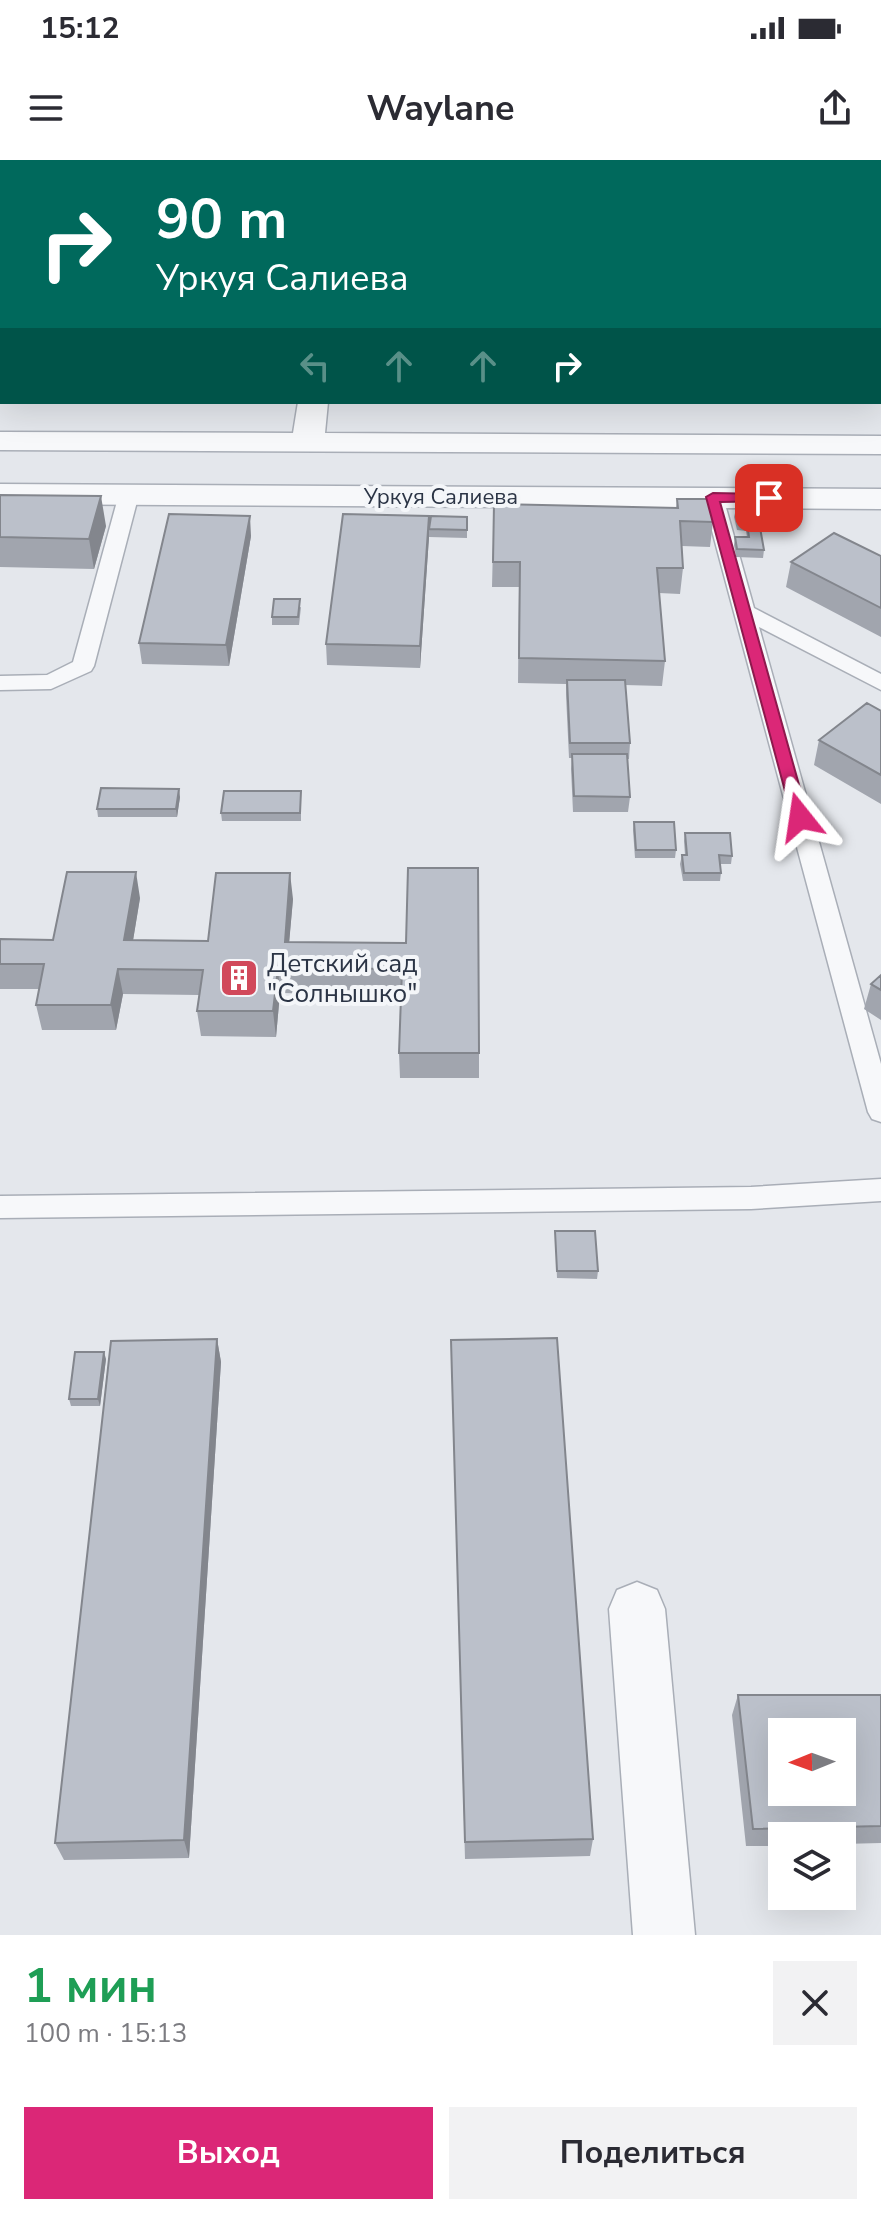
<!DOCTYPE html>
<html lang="ru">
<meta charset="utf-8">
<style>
body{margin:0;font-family:"Nunito Sans",sans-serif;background:#f2f2f3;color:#2b2b33;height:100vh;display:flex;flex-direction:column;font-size:30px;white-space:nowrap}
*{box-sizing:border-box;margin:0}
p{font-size:26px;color:#7c7c81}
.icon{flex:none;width:44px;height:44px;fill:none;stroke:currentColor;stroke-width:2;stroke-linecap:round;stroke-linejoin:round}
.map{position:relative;height:1775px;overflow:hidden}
.details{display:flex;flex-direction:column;background:#fff;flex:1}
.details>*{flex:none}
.top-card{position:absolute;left:0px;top:0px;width:882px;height:244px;box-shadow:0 8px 32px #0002;background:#00695c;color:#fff;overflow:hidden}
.needle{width:52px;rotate:269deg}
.fabs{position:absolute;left:768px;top:1558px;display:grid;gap:16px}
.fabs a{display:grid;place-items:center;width:88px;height:88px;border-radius:0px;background:#fff;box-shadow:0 8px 32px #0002;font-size:40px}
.pin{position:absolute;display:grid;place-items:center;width:68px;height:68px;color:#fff;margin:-34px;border-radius:16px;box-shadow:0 4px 12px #0006}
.me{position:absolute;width:88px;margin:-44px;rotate:345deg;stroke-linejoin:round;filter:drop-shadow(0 0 6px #0008)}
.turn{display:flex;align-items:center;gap:28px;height:168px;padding:0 24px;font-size:36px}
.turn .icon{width:104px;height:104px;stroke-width:2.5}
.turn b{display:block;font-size:56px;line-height:68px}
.lanes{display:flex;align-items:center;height:76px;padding:0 24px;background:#0003;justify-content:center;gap:40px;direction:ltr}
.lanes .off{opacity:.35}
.round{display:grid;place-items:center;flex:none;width:84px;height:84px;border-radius:0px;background:#f2f2f3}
.headline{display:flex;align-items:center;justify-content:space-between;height:136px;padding:0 24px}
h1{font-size:48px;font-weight:700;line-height:60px;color:#1e9e55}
.action{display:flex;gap:16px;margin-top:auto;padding:16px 24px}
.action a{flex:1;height:92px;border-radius:0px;background:#db2777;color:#fff;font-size:32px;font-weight:700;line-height:92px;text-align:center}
.action a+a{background:#f2f2f3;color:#2b2b33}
.status{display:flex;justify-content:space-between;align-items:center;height:56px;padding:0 40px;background:#fff;direction:ltr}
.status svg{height:22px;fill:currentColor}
header{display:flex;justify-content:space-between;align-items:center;height:104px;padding:0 24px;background:#fff;font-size:36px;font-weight:700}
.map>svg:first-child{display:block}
</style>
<div class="status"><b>15:12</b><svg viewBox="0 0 49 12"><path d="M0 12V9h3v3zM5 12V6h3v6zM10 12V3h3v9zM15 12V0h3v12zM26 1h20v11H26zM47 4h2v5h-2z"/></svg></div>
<header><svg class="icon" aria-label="menu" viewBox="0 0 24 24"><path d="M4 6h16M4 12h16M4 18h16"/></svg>Waylane<svg class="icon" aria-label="share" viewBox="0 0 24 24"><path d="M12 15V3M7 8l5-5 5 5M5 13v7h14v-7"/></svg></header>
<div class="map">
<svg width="881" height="1775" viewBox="0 0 881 1775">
<rect width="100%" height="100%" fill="#e4e7ec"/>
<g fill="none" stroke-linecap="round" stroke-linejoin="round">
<g stroke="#a9aeb7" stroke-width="3">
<path id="lane" d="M129,328L139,334L94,506L91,511L51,529L0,530V516L47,515L73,502L119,334Z
M713,331L723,337L754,448L881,514V530L759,467L881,904V962L872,959L868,952L703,337Z
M881,1019V1041L751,1049L0,1058V1036L751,1027Z"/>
</g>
<g stroke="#a9aeb7" stroke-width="3">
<path id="street" d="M285,0H324L283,2Z
M0,24H2V40H0Z
M0,116H2V132H0Z
M298,242H328L325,273L881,276V294L0,290V272L293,273Z
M0,324L881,329V349L0,344Z
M637,1422L657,1430L665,1449L695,1775H633L609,1449L617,1430Z"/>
</g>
<use href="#lane" fill="#f7f8fa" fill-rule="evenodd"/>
<use href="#street" fill="#f7f8fa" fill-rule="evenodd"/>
</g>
<path fill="#a1a5ae" d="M0,73H2V112H0Z
M0,167H2V217H0Z
M0,335L106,366L94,409L0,407Z
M677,339L713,362L710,387L682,386L683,408L680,434L659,433L665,501L662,526L625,525L630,583L629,599H627L630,637L628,652H573L571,609L572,598H569L566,535V524L518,523L519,427H492L494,344L676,348Z
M736,349L770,362L769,370H760L764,390L763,398L736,397L734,385L735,377H747L746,371L737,370L734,357Z
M429,356V369L467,370V378L429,377L420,508L327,505L326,484Z
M251,376L229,506L142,504L139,483Z
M881,396V477L786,427L791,402Z
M301,447L299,465H272V457Z
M881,551V644L814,605L819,580Z
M301,631V661H222L221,653Z
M180,637L177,657H98L97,649Z
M634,662L676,690L675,698H635L633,670Z
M685,673L732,696L731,704H720L721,713L720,721H683L680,704L682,695H685L684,681Z
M140,738L133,780L208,781L293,739L289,782L406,783L479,893V918H400L399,893L401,835L280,833L276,877L201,876L197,851L199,835L123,834L116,870H42L36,845L39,829H0V779L53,780Z
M881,815V860L864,849L871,824Z
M555,1071L598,1111L597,1119L557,1118Z
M217,1179L221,1202L189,1698L64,1700L55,1683Z
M451,1180L593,1679L590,1696L465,1699Z
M106,1199L100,1246H71L69,1239Z
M738,1535H881V1683L842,1684V1676H782V1686H746L732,1555Z"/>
<path fill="#83868d" d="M87,0H135L119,2H87Z
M101,336L106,366L94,409L89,379Z
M250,356L251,376L229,506L226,485Z
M429,356V377L420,508V486Z
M179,629L180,637L177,657L176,649Z
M136,712L140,738L129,805L124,780Z
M290,713L293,739L287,807L285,782Z
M278,808L280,833L276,877L273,851Z
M118,809L123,834L116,870L111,845Z
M217,1179L221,1202L189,1698L184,1680Z
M104,1192L106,1199L100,1246L98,1239Z"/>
<path fill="#bbc0ca" stroke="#83868d" stroke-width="2" fill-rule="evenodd" d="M31,0H44L45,2L15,1Z
M528,0H568V2H528Z
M0,73H2V98H0Z
M0,167H2V197H0Z
M0,335L101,336L89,379L0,377Z
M677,339H710L713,362L680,361L683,408H657L665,501L519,498L520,402H493L494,344L678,348Z
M736,349H767L770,362H759L764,390L737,389L735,377H749L747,363L738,362Z
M169,354L250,356L226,485L139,483Z
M343,354L429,356L420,486L326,484Z
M431,356L467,357V370L429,369Z
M834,373L881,396V448L791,402Z
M274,439H300L298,457H272Z
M567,520H625L630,583H570Z
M867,543L881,551V615L819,580Z
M572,594H627L630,637L574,636Z
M101,628L179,629L176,649H97Z
M224,631H301L300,653H221Z
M634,662H674L676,690H636Z
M685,673H730L732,696L719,695L721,713H684L682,695H687Z
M408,708H478L479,893H399L402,809L278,808L273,851H197L203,810L118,809L111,845H36L44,804H0V779L53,780L67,712H136L124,780L208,781L216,713H290L285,782L406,783Z
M881,815V830L871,824Z
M555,1071H595L598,1111H557Z
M557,1178L593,1679L465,1682L451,1180Z
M217,1179L184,1680L55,1683L111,1181Z
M75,1192H104L98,1239H69Z
M738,1535H881V1666L753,1669ZM782,1572H842V1632H782Z"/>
<path fill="#db2777" stroke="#8e194d" stroke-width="2" d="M769,334L774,335V341L720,342L808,657L800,663L792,657L706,337L713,333Z"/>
<defs>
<g id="building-square" transform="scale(2)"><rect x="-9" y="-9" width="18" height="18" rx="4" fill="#d1495b" stroke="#f4f6f9"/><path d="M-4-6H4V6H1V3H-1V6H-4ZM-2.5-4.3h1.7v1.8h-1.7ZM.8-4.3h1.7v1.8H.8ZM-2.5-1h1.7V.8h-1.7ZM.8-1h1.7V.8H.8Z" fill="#fff"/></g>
</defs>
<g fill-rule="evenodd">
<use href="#building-square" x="239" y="818"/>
</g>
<g text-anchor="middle" stroke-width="8" stroke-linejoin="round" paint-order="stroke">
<g font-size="22" fill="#2b3445" stroke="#f4f6f9">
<text x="441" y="344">Уркуя Салиева</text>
</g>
<g font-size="26" fill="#2b3445" stroke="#f4f6f9" text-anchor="start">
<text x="267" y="812">Детский сад<tspan x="267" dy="30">"Солнышко"</tspan></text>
</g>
</g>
</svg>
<div class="fabs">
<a><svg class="needle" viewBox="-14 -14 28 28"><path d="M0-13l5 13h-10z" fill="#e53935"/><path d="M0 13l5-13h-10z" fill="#7c7c81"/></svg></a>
<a><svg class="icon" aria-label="layers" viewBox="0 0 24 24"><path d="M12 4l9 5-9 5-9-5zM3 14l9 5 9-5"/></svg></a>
</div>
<div class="pin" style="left:769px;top:338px;background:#d93025"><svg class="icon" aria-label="arrive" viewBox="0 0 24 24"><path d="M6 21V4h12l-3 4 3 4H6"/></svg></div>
<svg class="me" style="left:800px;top:657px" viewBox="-20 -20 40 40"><path d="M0-17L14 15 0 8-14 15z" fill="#db2777" stroke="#fff" stroke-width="4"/></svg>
<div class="top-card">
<div class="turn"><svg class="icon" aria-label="right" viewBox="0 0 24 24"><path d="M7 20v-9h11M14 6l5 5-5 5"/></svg><div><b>90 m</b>Уркуя Салиева</div></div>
<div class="lanes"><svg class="icon off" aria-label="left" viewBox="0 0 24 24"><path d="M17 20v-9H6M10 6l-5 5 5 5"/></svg><svg class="icon off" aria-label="ahead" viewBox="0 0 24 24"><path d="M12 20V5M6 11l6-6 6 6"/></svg><svg class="icon off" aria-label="ahead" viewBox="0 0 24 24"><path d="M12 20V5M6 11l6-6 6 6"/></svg><svg class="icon" aria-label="right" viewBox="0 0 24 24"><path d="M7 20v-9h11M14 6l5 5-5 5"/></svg></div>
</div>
</div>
<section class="details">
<div class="headline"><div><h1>1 мин</h1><p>100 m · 15:13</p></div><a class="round"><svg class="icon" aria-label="close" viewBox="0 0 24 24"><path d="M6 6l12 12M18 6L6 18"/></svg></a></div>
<div class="action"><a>Выход</a><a>Поделиться</a></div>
</section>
